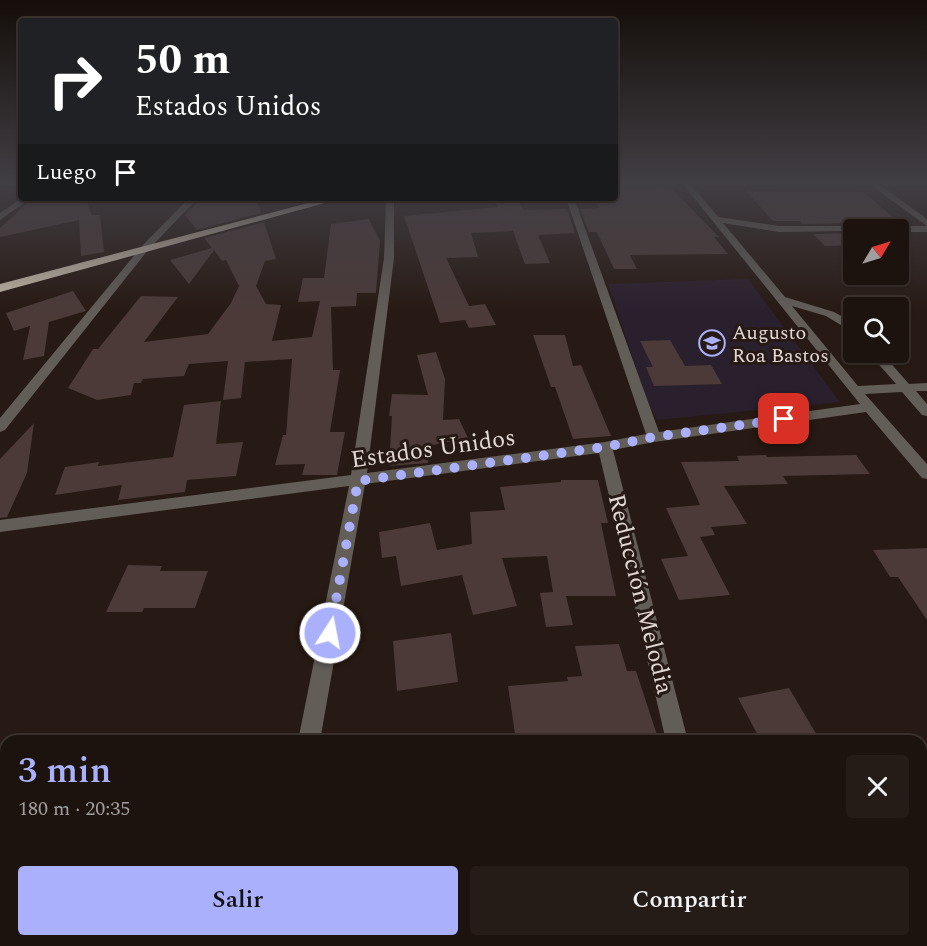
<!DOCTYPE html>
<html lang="es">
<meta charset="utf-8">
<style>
body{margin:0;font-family:Spectral,serif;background:#251c17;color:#f1f3f6;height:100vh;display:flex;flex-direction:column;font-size:22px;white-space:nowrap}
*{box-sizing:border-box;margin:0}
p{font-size:20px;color:#a09e9e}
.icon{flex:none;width:33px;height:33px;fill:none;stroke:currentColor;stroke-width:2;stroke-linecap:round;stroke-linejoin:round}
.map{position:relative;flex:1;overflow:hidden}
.panel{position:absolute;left:0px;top:735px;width:927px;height:212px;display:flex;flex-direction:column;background:#1d130e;border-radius:18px 18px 0 0;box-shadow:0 2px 4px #0004,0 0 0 2px #3b322e}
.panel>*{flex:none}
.hud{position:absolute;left:18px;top:18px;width:600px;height:183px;border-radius:6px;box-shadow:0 2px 4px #0004,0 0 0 2px #3b322e;background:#202124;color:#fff;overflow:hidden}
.needle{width:39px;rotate:52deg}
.buttons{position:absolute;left:843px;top:219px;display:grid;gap:12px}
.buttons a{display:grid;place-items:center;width:66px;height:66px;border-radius:6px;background:#1d130e;box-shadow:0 2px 4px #0004,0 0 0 2px #3b322e;font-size:30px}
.pin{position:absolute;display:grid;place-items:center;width:51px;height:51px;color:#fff;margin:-26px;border-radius:12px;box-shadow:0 3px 9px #0006}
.me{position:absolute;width:66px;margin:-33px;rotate:11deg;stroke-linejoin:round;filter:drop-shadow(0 0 4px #0008)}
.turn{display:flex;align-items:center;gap:21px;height:126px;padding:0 18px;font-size:27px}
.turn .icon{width:78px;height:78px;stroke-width:2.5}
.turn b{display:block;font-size:42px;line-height:51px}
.then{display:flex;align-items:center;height:57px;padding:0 18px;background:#0003;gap:12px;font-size:22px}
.round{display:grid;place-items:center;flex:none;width:63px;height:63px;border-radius:6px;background:#251c17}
.head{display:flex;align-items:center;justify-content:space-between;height:102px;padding:0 18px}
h1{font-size:36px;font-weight:600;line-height:45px;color:#aab0fb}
.button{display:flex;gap:12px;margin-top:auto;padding:12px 18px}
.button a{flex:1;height:69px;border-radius:6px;background:#aab0fb;color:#111;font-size:24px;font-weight:600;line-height:69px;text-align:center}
.button a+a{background:#251c17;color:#f1f3f6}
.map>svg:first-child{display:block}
</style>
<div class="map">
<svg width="927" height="946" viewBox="0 0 927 946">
<rect width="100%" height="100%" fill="#271913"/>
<path fill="#2a1f2d" d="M748,279L840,402L657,420L648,403L608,284Z"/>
<path fill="#4b3a38" d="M615,183H657L665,189H672L719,237H714L728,254L630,255L637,269H614L597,232H589L580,209L600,208L596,203L615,202Z
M746,191L863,192L899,222L802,224L800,221H773Z
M33,198H85L92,215H100L104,252L81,256L79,220L0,237V228Z
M213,198H256L261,213L197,230L185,215L198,202H209Z
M492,198H516L524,210L567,209L575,233L538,235L550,263L525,264L513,231L471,233L478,257L446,258L469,306L485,304L496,325L469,328L465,320L440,323L404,216L498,207Z
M369,219L380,241L376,293H357L356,306L331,307L333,370H340L330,432H345L337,475H302L305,464L275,465L283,435H286L292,359L245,362L241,398L223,400L228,361L189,364L184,376L143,379L141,383H134L131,395L97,400L68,388L93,349H98L141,296L178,297L144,342L208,334L231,303L239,286L226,260L222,261L214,250L189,284L170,260L212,248L204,238L264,222L276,259L265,261L256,286L266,304L281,305L272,341L312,337L320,301L298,302L303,278H324L331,224Z
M854,233V245L825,246L813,234Z
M73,291L86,311L49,322L44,356L23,360L30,326L14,331L6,313Z
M533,335H565L573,366L581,365L611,436L573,439L555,387H551Z
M670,340L685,366L711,365L722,384L654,386L646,367H653L640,341Z
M436,352L445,379L443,420L459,419L468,438L428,446V463L389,466L392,416H389L392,394L428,395L417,355Z
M221,401L216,444L243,442L236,476L187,480L185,492L118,500L122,485L55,495L65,467L99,462L98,466L173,457L184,405Z
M34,423L27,473L7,517L0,518V459Z
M766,455L767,457L856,455L870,474L783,476L788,484L724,486L747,524L711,527L715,535L700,537L730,595L679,600L661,559L688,556L666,508L700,505L681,462L739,461L737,456Z
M561,480H598L608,523H601L616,596H566L573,625L546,627L540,593L553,592L547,556L502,558L517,606L473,615L462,575L401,586L396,556L382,558L379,532L430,523L437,550L472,544L470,512L505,510L500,487L561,482Z
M927,548V620L898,577H890L873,550Z
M128,565L162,566L160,571H208L195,608H144L142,612H106Z
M451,633L458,682L397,691L393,641Z
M619,644L627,671H636L659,741H516L508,686L568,681L567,677L582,676L575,646Z
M789,688L818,737L801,741H761L738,698Z"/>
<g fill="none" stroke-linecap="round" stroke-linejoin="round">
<path fill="#625d57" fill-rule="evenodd" d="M682,183H690L718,217L779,226H927V232H898V230L779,232L723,223L785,297L834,312L854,323V333L826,316L792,306L858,386L896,384L868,352H881L909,384L927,383V391H916L927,404V416L922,415L902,392L865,394L927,464V479L922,478L866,412L654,442L613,450L688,741H666L599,453L365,484L320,741H298L349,486L0,532V520L351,475L384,258L386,198H394V258L367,473L605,442L646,434L566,198H574L659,432L860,404Z
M868,183H877L927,219V226Z
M22,198H31L0,220V213Z
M189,198H198L148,250L5,430L0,432V418L142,246Z
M259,940H285L284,946H258Z
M713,940H739L740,946H714Z"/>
<path fill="#c5b9aa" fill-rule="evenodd" d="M327,198H343L0,292V284Z"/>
</g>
<linearGradient id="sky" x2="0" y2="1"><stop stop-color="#150e0a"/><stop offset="0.58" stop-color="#413e44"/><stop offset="1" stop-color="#413e44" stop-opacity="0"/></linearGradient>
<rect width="927" height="315" fill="url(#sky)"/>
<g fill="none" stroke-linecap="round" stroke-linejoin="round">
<path stroke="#aab0fb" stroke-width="10" stroke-dasharray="0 18" d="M330,633L358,481L605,447L654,437L784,419"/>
</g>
<defs>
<g id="school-ring" transform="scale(1.35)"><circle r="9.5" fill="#271913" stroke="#aab0fb" stroke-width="1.5"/><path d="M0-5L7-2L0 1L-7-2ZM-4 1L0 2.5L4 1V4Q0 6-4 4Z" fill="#aab0fb"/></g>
</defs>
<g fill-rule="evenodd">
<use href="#school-ring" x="712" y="343"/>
</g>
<g text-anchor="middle" stroke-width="6" stroke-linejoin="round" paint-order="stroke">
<g font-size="20" fill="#e1d7d3" stroke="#271913" text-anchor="start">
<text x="732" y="339">Augusto<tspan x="732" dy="23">Roa Bastos</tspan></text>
</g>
<g font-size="24" fill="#e1d7d3" stroke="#271913">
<text transform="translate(433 448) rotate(-8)" y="8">Estados Unidos</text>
<text transform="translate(641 594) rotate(76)" y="8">Reducción Melodia</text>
</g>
</g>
</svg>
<div class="buttons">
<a><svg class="needle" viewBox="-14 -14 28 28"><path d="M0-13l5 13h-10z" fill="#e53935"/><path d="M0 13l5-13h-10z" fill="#a09e9e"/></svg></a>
<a><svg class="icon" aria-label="search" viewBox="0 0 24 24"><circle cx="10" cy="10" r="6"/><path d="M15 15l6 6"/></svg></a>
</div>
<div class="pin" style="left:784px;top:419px;background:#d93025"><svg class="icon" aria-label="arrive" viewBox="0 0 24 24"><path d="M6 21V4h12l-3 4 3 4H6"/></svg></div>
<svg class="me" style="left:330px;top:633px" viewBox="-20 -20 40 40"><circle r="17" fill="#aab0fb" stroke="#fff" stroke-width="3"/><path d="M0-11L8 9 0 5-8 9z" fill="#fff"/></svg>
<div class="hud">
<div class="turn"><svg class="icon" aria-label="right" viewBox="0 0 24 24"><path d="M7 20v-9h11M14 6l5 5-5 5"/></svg><div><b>50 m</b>Estados Unidos</div></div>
<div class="then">Luego<svg class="icon" aria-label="arrive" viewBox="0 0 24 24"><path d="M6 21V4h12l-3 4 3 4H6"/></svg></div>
</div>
<section class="panel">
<div class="head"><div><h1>3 min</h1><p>180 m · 20:35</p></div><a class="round"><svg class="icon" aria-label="close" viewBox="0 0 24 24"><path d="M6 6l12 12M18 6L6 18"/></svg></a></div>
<div class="button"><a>Salir</a><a>Compartir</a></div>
</section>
</div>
